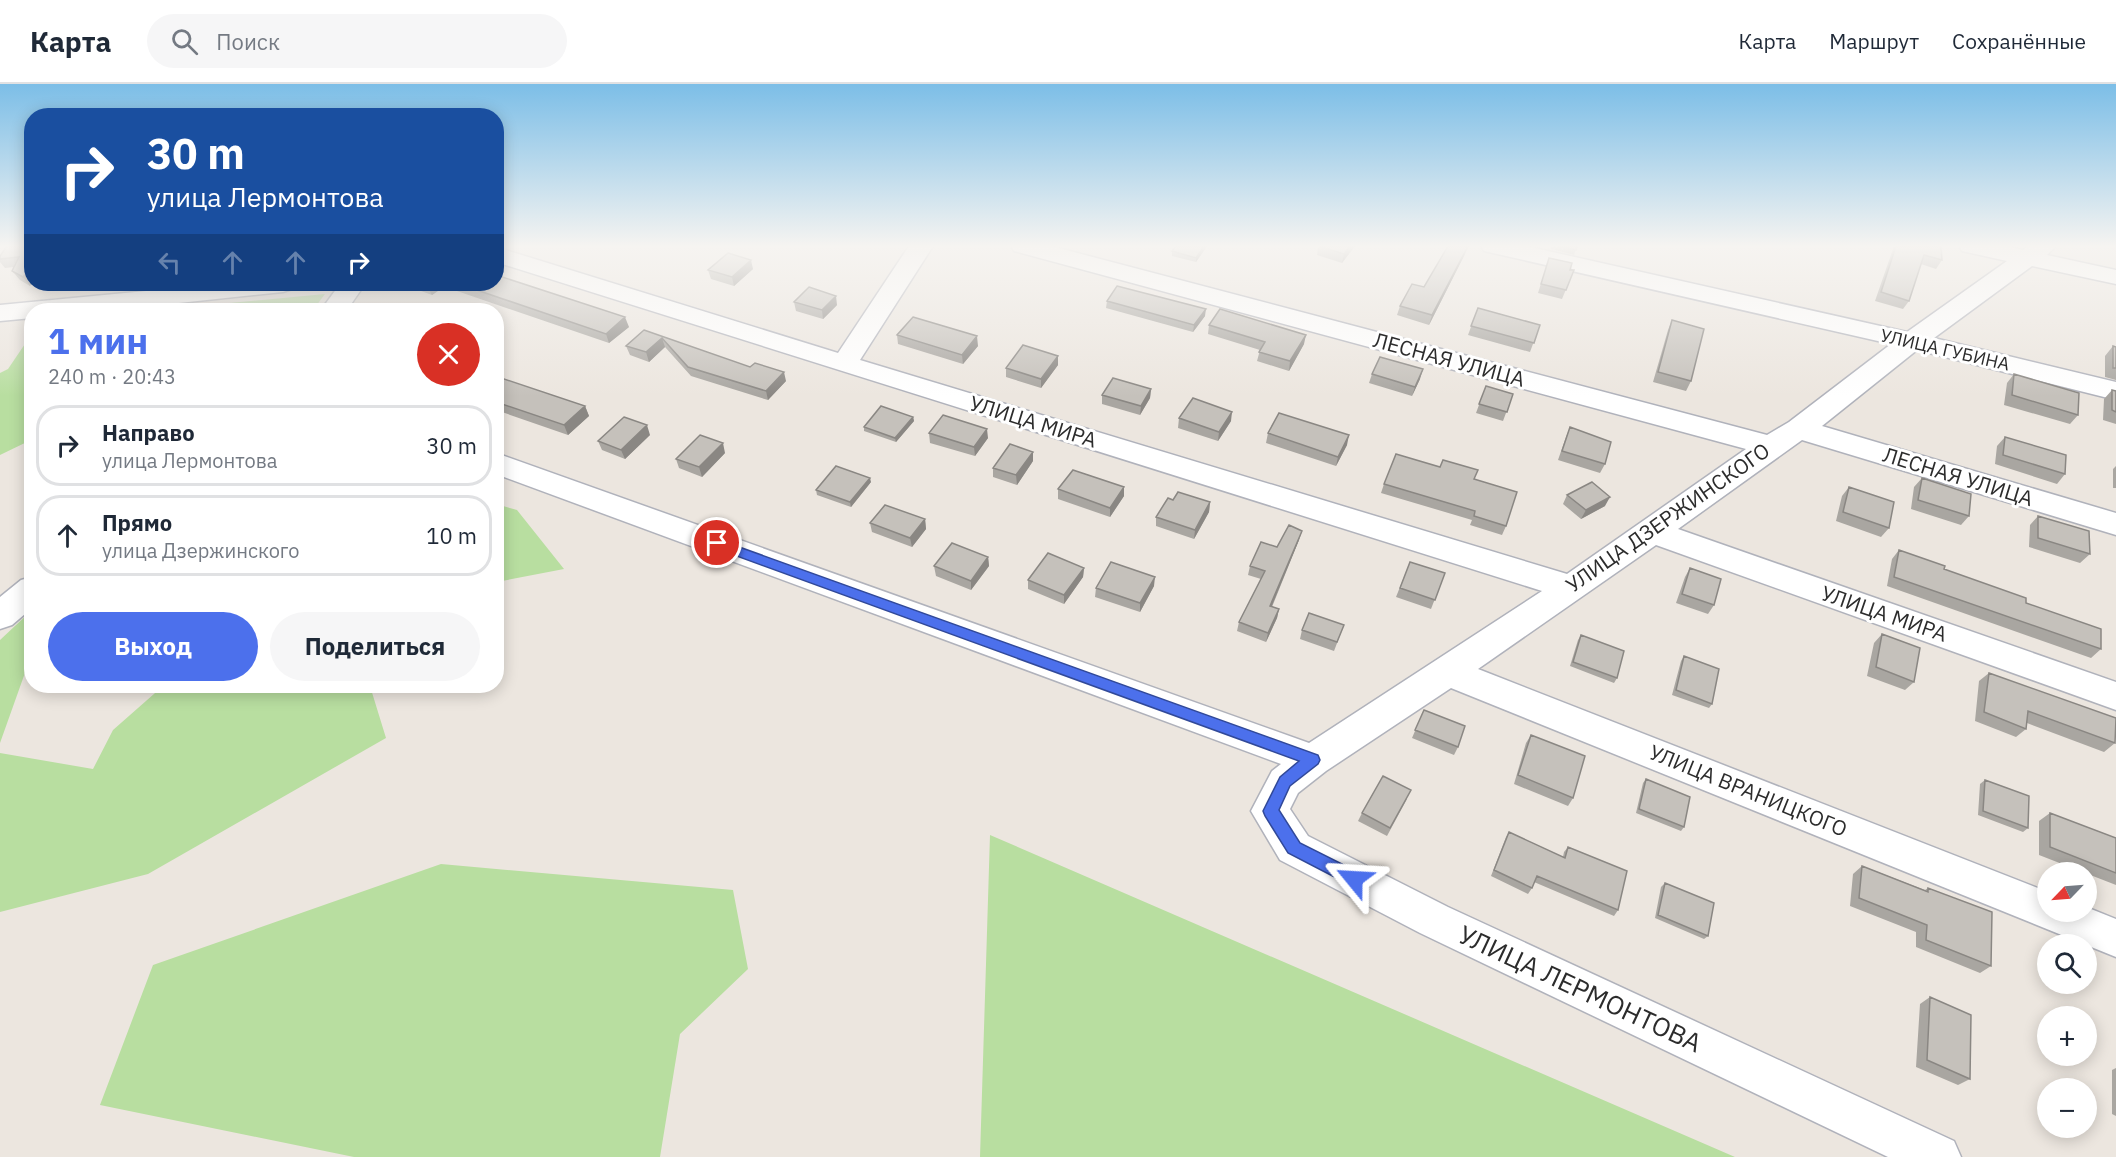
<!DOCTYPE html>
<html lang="ru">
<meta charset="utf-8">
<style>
body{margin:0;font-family:"IBM Plex Sans",sans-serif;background:#f6f6f7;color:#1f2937;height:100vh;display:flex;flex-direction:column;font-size:22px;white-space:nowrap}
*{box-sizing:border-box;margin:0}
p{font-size:20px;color:#747a83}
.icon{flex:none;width:33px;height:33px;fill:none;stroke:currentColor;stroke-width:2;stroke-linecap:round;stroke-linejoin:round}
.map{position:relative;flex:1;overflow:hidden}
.side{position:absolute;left:24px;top:219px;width:480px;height:390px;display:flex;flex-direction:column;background:#fff;border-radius:24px;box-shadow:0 3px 15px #0003}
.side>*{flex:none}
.hud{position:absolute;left:24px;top:24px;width:480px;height:183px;border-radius:24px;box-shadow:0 3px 15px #0003;background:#1a4fa0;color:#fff;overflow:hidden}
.needle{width:39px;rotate:245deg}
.fabs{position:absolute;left:2037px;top:778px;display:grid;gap:12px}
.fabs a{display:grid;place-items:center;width:60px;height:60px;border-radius:50%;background:#fff;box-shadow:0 3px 15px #0003;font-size:30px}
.pin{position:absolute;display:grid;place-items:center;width:51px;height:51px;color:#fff;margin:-26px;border:3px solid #fff;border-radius:50%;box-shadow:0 2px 6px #0007}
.me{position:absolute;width:66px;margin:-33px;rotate:297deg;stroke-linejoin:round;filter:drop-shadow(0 0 4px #0008)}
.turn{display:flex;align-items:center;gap:21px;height:126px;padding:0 24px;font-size:27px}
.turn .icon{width:78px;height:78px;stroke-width:2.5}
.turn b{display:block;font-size:42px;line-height:51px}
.lanes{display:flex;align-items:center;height:57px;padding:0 24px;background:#0003;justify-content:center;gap:30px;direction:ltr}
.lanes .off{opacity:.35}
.round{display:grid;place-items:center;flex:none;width:63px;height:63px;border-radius:32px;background:#f6f6f7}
.headline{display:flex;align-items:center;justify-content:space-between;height:102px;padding:0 24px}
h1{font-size:36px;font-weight:800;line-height:45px;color:#4c70ec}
.action{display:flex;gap:12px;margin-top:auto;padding:12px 24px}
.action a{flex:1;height:69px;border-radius:36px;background:#4c70ec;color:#fff;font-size:24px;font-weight:800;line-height:69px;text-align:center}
.action a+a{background:#f6f6f7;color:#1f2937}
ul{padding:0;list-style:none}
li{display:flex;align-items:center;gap:18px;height:81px;margin:0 12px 9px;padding:0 12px;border:3px solid #e0e1e3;border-radius:24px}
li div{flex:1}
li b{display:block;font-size:22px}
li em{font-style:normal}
header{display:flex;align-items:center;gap:36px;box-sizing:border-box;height:84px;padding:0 30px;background:#fff;border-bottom:2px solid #e0e1e3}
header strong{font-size:28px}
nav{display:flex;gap:33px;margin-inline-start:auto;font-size:21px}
.search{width:420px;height:54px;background:#f6f6f7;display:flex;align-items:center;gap:15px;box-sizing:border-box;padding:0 21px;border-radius:33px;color:#747a83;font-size:22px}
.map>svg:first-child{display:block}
</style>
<header>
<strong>Карта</strong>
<div class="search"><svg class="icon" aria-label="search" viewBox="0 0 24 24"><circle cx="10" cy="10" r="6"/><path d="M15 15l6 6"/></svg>Поиск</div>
<nav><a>Карта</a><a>Маршрут</a><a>Сохранённые</a></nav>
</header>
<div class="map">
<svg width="2116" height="1073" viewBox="0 0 2116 1073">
<rect width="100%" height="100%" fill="#ece6df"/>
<path fill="#b8dea0" d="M325,210L313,226H154Z
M31,251V356L0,371V289L8,285Z
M496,420L517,426L564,485L497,498Z
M31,527V572L0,659V556Z
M163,602H370L386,654L148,790L0,828V669L93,685L113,646Z
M990,751L1735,1073H980Z
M441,780L733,806L748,885L680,950L660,1073H354L100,1021L153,881Z"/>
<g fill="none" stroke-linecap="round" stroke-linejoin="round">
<g stroke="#b0b2bb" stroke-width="3">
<path id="minor" d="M909,162H933L860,276L1567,490L1746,365L1014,167L1011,162H1051L1767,351L1789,338L1891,260L1493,169L1484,167L1481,162H1526L1907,248L2007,177L1962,167L1959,162H2005L2023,166L2028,162H2056L2047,171L2116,186V200L2032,182L1934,254L2116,298V316L1917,266L1822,342L2116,429V451L1802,356L1678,445L2116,598V626L1656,461L1478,585L2048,808V828H2086V823L2116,835V873L1451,604L1326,687L1298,709L1290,725L1308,752L1448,823L1954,1057L1961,1073H1888L1420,849L1280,776L1251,727L1272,687L1281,680L496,390V369L1309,659L1542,507L496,178V163L838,269Z
M219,200H296L292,205L283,208L113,226H32V234L0,237V221Z
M340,200H365L347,226H321Z
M32,493V524L12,541L0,545V513L21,496Z"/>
</g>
<use href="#minor" fill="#fff" fill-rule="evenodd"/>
</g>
<path fill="#a9a6a1" d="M32,162L30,202L20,196L12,187L14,183L5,184L0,178V172Z
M1176,162H1207L1196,178L1172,172V167Z
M1318,162H1355L1342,179L1317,171Z
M1552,162H1577L1574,171L1551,165Z
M1894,162H1941L1942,176L1936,185L1921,180L1909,217L1903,225L1875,217Z
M1465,170L1429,241L1397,231L1400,222Z
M1549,174L1574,186L1562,215L1538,209Z
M753,185L734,202L711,195L708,186Z
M402,200H448L432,211Z
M453,200H496L629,243L609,259L457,207Z
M1107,217L1205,232L1193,248L1106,224Z
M794,218L837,221L823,235L796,227Z
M1478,224L1540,241L1530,268L1468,251Z
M1672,236L1691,297L1686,307L1653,298L1668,246Z
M1209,241L1304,260L1289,287L1257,277L1260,266L1208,250Z
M644,246L786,297L768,316L691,292L665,263L649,278L630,271L626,262Z
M897,251L978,262L963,280L898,260Z
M2113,262L2116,263V296L2105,293V272Z
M1058,281L1041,304L1006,293V284Z
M1372,290L1420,295L1412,312L1369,299Z
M2014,290L2078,331L2070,340L2004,321L2007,299Z
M496,294L585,322L589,332L568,351L496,326Z
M1486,302L1513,310L1503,337L1476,329Z
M1151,305L1150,314L1140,331L1102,320V311Z
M2112,306L2116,307V340L2103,336L2104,315Z
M913,333L914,337L896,358L864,347V343Z
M1179,334L1231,337L1218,357L1178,344Z
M1570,343L1605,380L1600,389L1558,376L1566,353Z
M929,349L988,354L975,372L930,359Z
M1268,349L1347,361L1336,382L1266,359Z
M650,351L625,375L602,366L598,357Z
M2005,353L2065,390L2057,400L1995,380L1997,362Z
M725,369L702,393L679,384L676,375Z
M1033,377L1017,401L993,393V384Z
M2116,382V404H2113V385Z
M1922,394L1969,432L1961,441L1911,425L1914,403Z
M1474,395L1506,442L1502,451L1470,441L1472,436L1381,409L1384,400Z
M871,398L851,423L817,411L816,406Z
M1849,403L1889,444L1881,453L1836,437L1842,412Z
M1058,405L1124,412L1110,433L1058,415Z
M1567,411L1605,422L1581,435L1563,420Z
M1173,416L1210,418L1209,428L1194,455L1156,442V433Z
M2038,432L2090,470L2080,479L2029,463L2030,441Z
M925,435L926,445L912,463L872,448L870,439Z
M1299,456L1272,523L1279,525L1277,534L1266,558L1237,547L1239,538L1261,495L1248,491L1250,482L1277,463Z
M1899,466L1944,485L2026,519L2101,565L2091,574L1887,502L1892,475Z
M988,473L989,482L971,506L936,492L934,482Z
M1410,478L1445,489L1431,525L1396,513Z
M1084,484L1083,493L1064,520L1028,505V496Z
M1690,484L1714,521L1708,530L1676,519L1685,493Z
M1154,502L1140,528L1095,513L1096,504Z
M1344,541L1334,567L1300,555L1302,546Z
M1882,550L1914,598L1905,606L1867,592L1874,559Z
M1581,551L1617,594L1614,599L1570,582L1578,556Z
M1684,572L1712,620L1709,624L1672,611L1681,577Z
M1989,589L2115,659L2104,668L2027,639L2026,645L2016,653L1975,637L1979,597Z
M1424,626L1458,663L1454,671L1412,654Z
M1531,651L1573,714L1568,722L1514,700L1526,659Z
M1646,695L1684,743L1681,747L1636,729L1643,699Z
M1985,696L2028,744L2023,748L1978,731L1980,700Z
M1407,715L1387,752L1358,737L1362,729Z
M2050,729L2116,754V801L2039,771V737Z
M1509,748L1563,773L1564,768L1568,763L1618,826L1614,832L1534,798L1532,804L1528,810L1491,792L1506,753Z
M1862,782L1925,806L1928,804L1991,882L1980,889L1916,863V848L1850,822L1853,790Z
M1665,799L1708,852L1704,855L1655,834L1661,803Z
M1930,913L1970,995L1958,1001L1916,983L1920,920Z
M2116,984V1032L2112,1030V986Z"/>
<path fill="#8a8783" d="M1204,162H1207L1196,178V174Z
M1350,162H1355L1342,179L1344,170Z
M1468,162L1465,170L1429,241L1432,231Z
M751,176L753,185L734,202L732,193Z
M32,180V200L30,202L23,193Z
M430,200H448L432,211L427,202Z
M836,212L837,221L823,235L822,226Z
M1206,225L1205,232L1193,248L1194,241Z
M625,233L629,243L609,259L606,250Z
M1306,251L1304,260L1289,287L1290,277Z
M977,252L978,262L963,280L962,271Z
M662,254L665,263L649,278L646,268Z
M1058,272V281L1041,304V295Z
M1423,285L1420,295L1412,312L1415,303Z
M784,288L786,297L768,316L766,307Z
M1151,305L1150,314L1140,331L1141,322Z
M585,322L589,332L568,351L564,341Z
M1232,328L1231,337L1218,357L1219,348Z
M913,333L914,337L896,358L895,354Z
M647,341L650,351L625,375L621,366Z
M987,345L988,354L975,372L974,363Z
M1349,351L1347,361L1336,382L1338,373Z
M723,359L725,369L702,393L699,383Z
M1033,368V377L1017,401L1016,391Z
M870,394L871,398L851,423L850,418Z
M1124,403V412L1110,433V424Z
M1610,413L1605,422L1581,435L1586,426Z
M1210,418L1209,428L1194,455L1195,446Z
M925,435L926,445L912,463L910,454Z
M1302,447L1299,456L1268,531L1270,522Z
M988,473L989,482L971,506V497Z
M1084,484L1083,493L1064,520V511Z
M1155,493L1154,502L1140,528V519Z
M1279,525L1277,534L1266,558L1268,549Z"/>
<path fill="#c5c1bb" stroke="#8a8783" stroke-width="1.5" d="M7,162H32V180L23,193L12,187L19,173L0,175V172Z
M1176,162H1204L1196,174L1172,167Z
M1319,162H1350L1344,170Z
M1448,162H1468L1432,231L1400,222L1412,200L1424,203Z
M1559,162H1577L1576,166Z
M1896,162H1941L1942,176L1924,171L1909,217L1881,208Z
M728,169L751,176L732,193L708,186Z
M1549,174L1572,179L1570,186H1574L1566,206L1541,200Z
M496,191L625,233L606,250L459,200H496Z
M1117,202L1206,225L1194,241L1107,217Z
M809,203L836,212L822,226L794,218Z
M1478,224L1540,241L1534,259L1471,242Z
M1220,225L1306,251L1290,277L1259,268L1265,258L1209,241Z
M913,233L977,252L962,271L897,251Z
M1672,236L1704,245L1691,297L1658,288Z
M644,246L750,283L755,279L784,288L766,307L688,283L662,254L646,268L626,262Z
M1023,261L1058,272L1041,295L1006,284Z
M2113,262L2116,263V284H2113Z
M1380,273L1423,285L1415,303L1372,290Z
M2014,290L2079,309L2078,331L2012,311Z
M498,293L585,322L564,341L496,318V294Z
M1113,294L1151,305L1141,322L1102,311Z
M1486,302L1513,310L1507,328L1479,320Z
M2112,306L2116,307V328L2112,326Z
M1193,314L1232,328L1219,348L1179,334Z
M881,322L913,333L895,354L864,343Z
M1279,329L1349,351L1338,373L1268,349Z
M943,331L987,345L974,363L929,349Z
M624,333L647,341L621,366L598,357Z
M1570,343L1611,358L1605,380L1562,367Z
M700,351L723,359L699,383L676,375Z
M2005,353L2066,371L2065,390L2003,371Z
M1010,360L1033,368L1016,391L993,384Z
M1396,370L1440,383L1443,376L1478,386L1474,395L1517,408L1506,442L1474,432L1475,427L1384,400Z
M836,382L870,394L850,418L816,406Z
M1073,386L1124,403L1110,424L1058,405Z
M1922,394L1971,410L1969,432L1918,416Z
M1592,398L1610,413L1586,426L1567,411Z
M1849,403L1894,418L1889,444L1843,428Z
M1178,408L1210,418L1195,446L1156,433L1168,414L1173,416Z
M885,421L925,435L910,454L870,439Z
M2038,432L2089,447L2090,470L2038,454Z
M1289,441L1302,447L1270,522L1279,525L1268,549L1239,538L1265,487L1250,482L1261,458L1277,463Z
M952,459L988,473L971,497L934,482Z
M1899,466L1945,482L1944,485L2026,514V519L2101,545V565L1894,493Z
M1048,469L1084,484L1064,511L1028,496Z
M1111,478L1155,493L1140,519L1096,504Z
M1410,478L1445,489L1435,516L1400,504Z
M1690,484L1721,495L1714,521L1682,510Z
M1309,529L1344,541L1337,558L1302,546Z
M1882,550L1920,564L1914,598L1876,583Z
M1581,551L1624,567L1617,594L1573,578Z
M1684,572L1719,585L1712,620L1676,606Z
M1989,589L2116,634L2115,659L2028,627L2026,645L1984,628Z
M1424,626L1465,642L1458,663L1415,646Z
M1531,651L1585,672L1573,714L1518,691Z
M1383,692L1411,706L1390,744L1362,729Z
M1646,695L1690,713L1684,743L1639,725Z
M1985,696L2029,712L2028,744L1983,727Z
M2050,729L2116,754V789L2050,763Z
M1509,748L1565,774L1568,763L1627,787L1618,826L1537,792L1532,804L1494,786Z
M1862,782L1928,808V804L1992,828L1991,882L1926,856L1927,841L1859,814Z
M1665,799L1714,819L1708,852L1658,831Z
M1930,913L1971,931L1970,995L1927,976Z"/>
<linearGradient id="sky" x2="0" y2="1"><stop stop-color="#7cbee7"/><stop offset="0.52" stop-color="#f6f4f1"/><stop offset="1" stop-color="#f6f4f1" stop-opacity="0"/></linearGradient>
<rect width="2116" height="312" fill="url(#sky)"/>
<path fill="#4c70ec" stroke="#314999" stroke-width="1.5" d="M717,455L1318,671L1320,676L1318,680L1290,702L1279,726L1300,759L1360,789L1362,795L1360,800L1354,802L1348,800L1288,769L1265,732L1263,727L1280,693L1299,677L712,463L711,459Z"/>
<g text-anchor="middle" stroke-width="6" stroke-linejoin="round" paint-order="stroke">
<g font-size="18" fill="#2c2c2c" stroke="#fff">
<text transform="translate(1945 266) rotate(13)" y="6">УЛИЦА ГУБИНА</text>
</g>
<g font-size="21" fill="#2c2c2c" stroke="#fff">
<text transform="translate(1449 276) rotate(15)" y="7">ЛЕСНАЯ УЛИЦА</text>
<text transform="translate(1033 338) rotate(17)" y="7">УЛИЦА МИРА</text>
<text transform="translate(1958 393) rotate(17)" y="7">ЛЕСНАЯ УЛИЦА</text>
<text transform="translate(1668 434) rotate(-35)" y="7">УЛИЦА ДЗЕРЖИНСКОГО</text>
<text transform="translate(1884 530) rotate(19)" y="7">УЛИЦА МИРА</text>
<text transform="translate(1748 707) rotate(22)" y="7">УЛИЦА ВРАНИЦКОГО</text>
</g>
<g font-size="26" fill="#2c2c2c" stroke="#fff">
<text transform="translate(1580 905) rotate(25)" y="9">УЛИЦА ЛЕРМОНТОВА</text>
</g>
</g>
</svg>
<div class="fabs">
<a><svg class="needle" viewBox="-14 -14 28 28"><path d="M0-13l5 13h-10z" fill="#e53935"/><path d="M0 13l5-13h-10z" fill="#747a83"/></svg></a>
<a><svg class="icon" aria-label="search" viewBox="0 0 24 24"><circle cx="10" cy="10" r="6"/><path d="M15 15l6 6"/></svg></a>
<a>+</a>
<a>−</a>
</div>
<div class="pin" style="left:717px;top:459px;background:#d93025"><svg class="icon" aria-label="arrive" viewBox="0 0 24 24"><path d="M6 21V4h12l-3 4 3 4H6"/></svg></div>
<svg class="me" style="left:1354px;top:795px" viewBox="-20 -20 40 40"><path d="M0-17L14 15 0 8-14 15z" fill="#4c70ec" stroke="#fff" stroke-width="4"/></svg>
<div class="hud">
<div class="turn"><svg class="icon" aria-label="right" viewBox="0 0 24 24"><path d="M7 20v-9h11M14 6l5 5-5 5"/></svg><div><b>30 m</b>улица Лермонтова</div></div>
<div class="lanes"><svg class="icon off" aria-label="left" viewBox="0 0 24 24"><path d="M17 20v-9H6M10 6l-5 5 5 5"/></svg><svg class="icon off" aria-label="ahead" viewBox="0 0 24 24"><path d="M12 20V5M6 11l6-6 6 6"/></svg><svg class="icon off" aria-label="ahead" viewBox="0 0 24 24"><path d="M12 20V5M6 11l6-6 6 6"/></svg><svg class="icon" aria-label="right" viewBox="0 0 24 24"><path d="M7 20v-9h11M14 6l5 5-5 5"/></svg></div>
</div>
<section class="side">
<div class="headline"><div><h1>1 мин</h1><p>240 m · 20:43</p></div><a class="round" style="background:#d93025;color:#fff"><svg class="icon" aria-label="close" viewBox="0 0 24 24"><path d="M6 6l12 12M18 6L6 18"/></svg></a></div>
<ul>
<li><svg class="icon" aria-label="right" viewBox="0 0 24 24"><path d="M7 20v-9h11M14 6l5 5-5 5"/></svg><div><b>Направо</b><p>улица Лермонтова</p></div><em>30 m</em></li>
<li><svg class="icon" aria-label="ahead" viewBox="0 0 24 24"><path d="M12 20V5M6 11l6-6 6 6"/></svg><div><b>Прямо</b><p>улица Дзержинского</p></div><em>10 m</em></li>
</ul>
<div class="action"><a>Выход</a><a>Поделиться</a></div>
</section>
</div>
